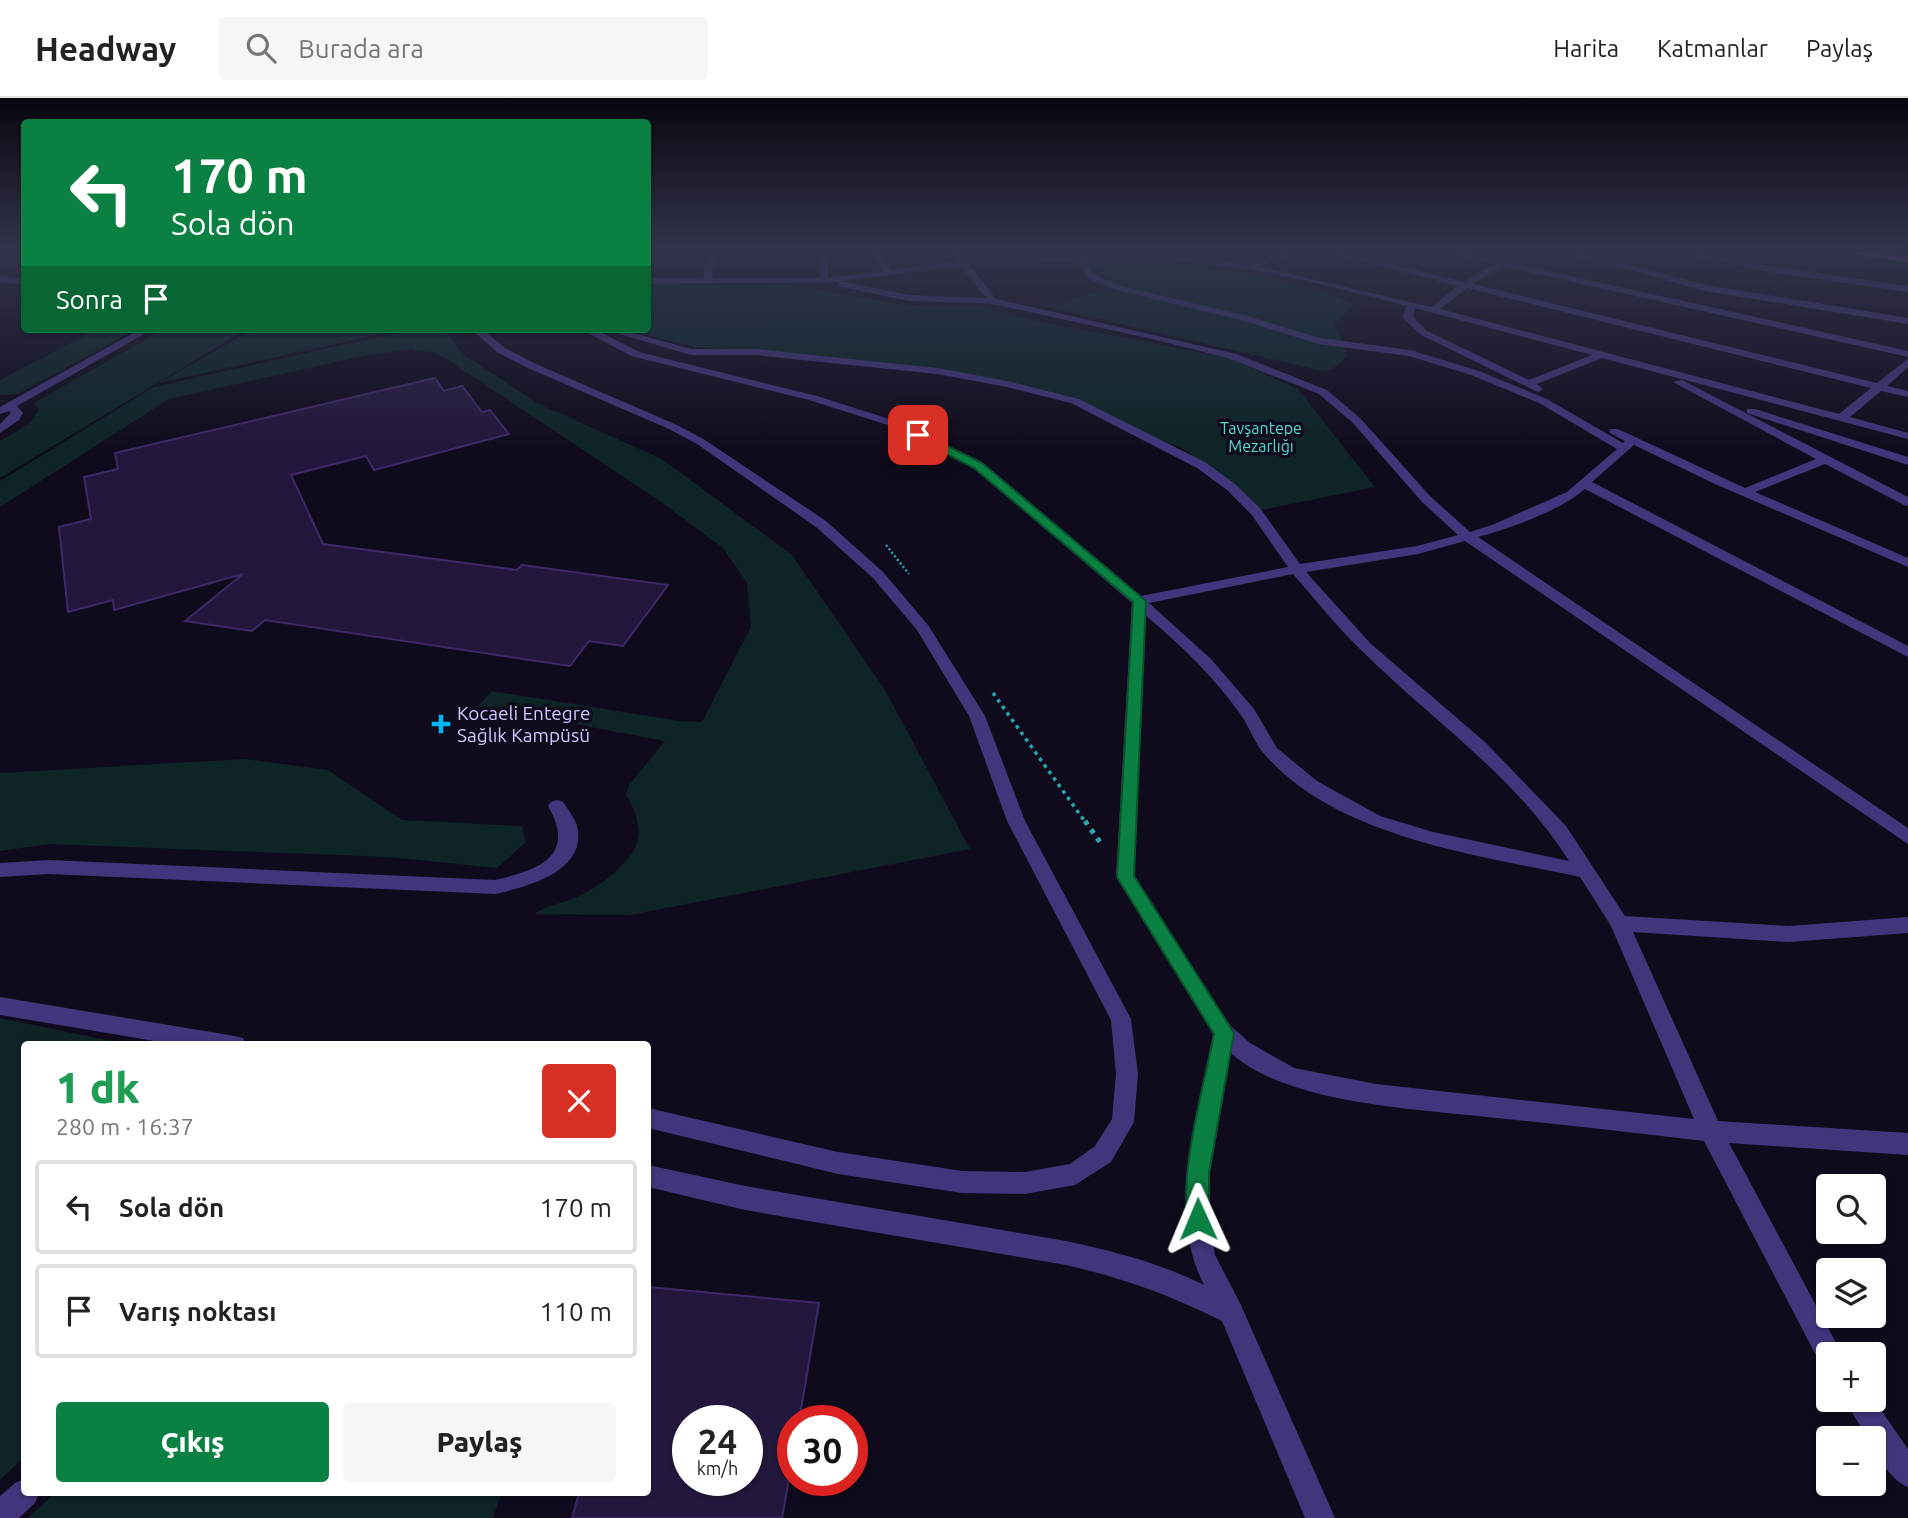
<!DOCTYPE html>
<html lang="tr">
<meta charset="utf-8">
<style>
body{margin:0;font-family:Ubuntu,sans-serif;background:#f6f6f6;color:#222;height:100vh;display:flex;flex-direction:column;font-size:26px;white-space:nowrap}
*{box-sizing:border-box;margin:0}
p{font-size:23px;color:#767676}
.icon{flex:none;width:38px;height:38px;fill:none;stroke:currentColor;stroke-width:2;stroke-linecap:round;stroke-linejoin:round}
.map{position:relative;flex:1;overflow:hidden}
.details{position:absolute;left:21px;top:943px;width:630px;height:455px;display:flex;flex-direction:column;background:#fff;border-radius:7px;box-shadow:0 2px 5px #0004}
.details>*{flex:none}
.guide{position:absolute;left:21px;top:21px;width:630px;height:214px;border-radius:7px;box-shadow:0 2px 5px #0004;background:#0b8043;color:#fff;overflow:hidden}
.buttons{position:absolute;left:1816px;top:1076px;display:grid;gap:14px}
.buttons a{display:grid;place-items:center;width:70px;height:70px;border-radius:7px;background:#fff;box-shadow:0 2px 5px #0004;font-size:35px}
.speed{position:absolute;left:672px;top:1307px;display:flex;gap:14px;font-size:35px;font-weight:700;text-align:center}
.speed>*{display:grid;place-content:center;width:91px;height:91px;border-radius:50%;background:#fff;box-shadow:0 2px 5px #0004;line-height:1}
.speed small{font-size:18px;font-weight:400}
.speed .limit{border:10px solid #d22;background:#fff;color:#111}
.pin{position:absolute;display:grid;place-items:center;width:60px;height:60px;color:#fff;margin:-30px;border-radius:14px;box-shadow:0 4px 10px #0006}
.me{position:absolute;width:77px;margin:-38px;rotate:359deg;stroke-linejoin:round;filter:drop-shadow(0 0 5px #0008)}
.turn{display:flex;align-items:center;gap:24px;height:147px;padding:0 35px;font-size:32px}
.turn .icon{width:91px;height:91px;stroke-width:2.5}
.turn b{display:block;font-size:49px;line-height:60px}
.then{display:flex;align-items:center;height:66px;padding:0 35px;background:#0003;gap:14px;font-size:26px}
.round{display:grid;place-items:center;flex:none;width:74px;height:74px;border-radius:7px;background:#f6f6f6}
.head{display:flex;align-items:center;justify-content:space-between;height:119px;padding:0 35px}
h1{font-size:42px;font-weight:800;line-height:52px;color:#1e9e55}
.cta{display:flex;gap:14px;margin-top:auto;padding:14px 35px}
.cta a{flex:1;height:80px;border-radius:7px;background:#0b8043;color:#fff;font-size:28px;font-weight:800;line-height:80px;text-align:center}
.cta a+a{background:#f6f6f6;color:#222}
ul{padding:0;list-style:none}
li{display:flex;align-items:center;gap:21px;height:94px;margin:0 14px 10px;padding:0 21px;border:4px solid #e0e0e0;border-radius:7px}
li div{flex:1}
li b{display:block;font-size:26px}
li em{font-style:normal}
header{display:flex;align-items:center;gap:42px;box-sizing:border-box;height:98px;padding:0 35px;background:#fff;border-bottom:2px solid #e0e0e0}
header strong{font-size:33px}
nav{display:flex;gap:38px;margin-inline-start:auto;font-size:24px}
.search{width:490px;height:63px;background:#f6f6f6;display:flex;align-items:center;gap:18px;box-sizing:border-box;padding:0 24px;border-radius:7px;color:#767676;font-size:26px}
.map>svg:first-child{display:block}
</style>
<header>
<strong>Headway</strong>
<div class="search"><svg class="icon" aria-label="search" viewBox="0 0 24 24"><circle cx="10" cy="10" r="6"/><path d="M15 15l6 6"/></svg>Burada ara</div>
<nav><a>Harita</a><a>Katmanlar</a><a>Paylaş</a></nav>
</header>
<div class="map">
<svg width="1908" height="1420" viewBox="0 0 1908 1420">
<rect width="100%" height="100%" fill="#100b1c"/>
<path fill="#0e2426" d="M1106,164C1192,165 1274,174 1355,206L1334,225L1348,257L1333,271L1322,273L1044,208L1103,192L1114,185L1092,166Z
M648,187H790L903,207L979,208L1028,221L1229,260L1298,291L1375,389L1256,413L1187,353L1062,300L1009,284L749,252L695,249L622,231H648Z
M97,231H136L18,296L0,297V282Z
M164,231H247L0,380V343L29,326L39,312L34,305Z
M254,231H404L159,285Z
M414,231H444L464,257L537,305L662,361L792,457L885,592L970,751L630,817L534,816C548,807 560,806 574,800C594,793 627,768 636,748C643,732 635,711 626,697L629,687L665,643L478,608L492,593L679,623L702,624L751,529L747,485L723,450L661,404L450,263L433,254L414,253L413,251L363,258L169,301L0,409V383L154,289Z
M245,661L328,672L402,722L522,728L526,744L497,770L389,759L50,746L0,753V675Z
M0,920L130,947H24V1359L0,1382Z
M55,1395H501L493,1420H28Z"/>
<path fill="#24173d" stroke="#3e286a" stroke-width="2" fill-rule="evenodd" d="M435,280L444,293L462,288L482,314L490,312L509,336L374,372L366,358L291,377L323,446L517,472L522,467L668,487L623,548L589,543L570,568L265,522L252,533L185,523L243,476L114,512L113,502L68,514L59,429L91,421L84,379L118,371L115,355Z
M648,1189L819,1205L799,1323H793V1359L782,1420H572L579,1395H648ZM688,1323H747V1382H688Z"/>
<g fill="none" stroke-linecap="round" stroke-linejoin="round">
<path stroke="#2ba4ae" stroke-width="2.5" stroke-dasharray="2 2.5" stroke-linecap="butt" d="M886,447L909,476"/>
<path stroke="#2ba4ae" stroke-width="3.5" stroke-dasharray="3.5 4.5" stroke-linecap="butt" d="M993,595L1086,725"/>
<path stroke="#2ba4ae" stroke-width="5" stroke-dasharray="4.5 6" stroke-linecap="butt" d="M1085,723L1102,747"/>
<path fill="#41357c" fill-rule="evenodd" d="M709,153H717L712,180H819L820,153H828V180L883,173L872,153H880L891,172L957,163L950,153H959L966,162L1150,156L1198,159L1250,167L1285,153H1298L1260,169L1431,209L1458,188L1322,153H1338L1464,184L1494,166L1441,153H1458L1908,253V259L1502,168L1473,186L1877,285L1908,261V269L1887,288L1908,293V299L1881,293L1850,319L1908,335V341L1602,260L1537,286L1543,291L1538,294L1421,237L1403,220L1406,208C1338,190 1267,171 1197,165C1160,161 1123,162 1085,163L1095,177L1122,188L1247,218L1320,240L1410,252L1479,273L1547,301L1623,345L1625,343L1610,335V331H1618L1745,390L1816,361L1673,284L1682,282L1908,399V408L1904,407L1825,366L1755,394L1908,460V469L1715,386L1634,347L1592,384L1908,548V559L1585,391C1560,413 1510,430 1478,439L1908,730V746L1465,443L1418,456L1306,474L1370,545L1486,645L1566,728L1625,818L1789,828L1908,819V835L1789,844L1633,834L1718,1023L1908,1035V1057L1729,1045L1842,1256H1829V1269L1820,1265L1704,1043C1635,1035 1566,1027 1497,1020C1422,1011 1288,1007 1231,955L1210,1075V1121L1215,1157L1240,1205L1335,1420H1305L1222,1223C1170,1197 1123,1180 1066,1167L745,1112L648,1089V1067L745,1088L1066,1143C1113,1153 1160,1165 1204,1187C1165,1110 1198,1017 1213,936L1116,779L1132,505L974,370L894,329L809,302L631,258L581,231H594L639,254L817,298L902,325L982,364L1141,498L1288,469L1251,416L1227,392L1197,370L1071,305L1007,289L937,276L756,257H691L603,231H619L691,251H756L937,270L1007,283L1079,301L1205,364L1235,386L1260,410L1300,466L1417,448L1458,437L1422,404L1353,325L1319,296L1228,260L1152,241L993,206L909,203L837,188L839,184L648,186V180H703ZM1077,163L1089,181L1116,192L1241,222L1319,246L1409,258L1471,277L1539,305L1617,351L1567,394L1492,427L1470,434L1430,398L1361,321L1327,292L1236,256L996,201L970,167ZM961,168L986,200L909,197L841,183ZM1467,190L1871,290L1839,316L1440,211ZM1415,210L1592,257L1529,282L1427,233L1413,219ZM1293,476C1315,501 1336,528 1360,551C1430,621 1516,678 1569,763L1433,734L1380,718L1317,683L1277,650L1254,611L1211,561L1149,505ZM1145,517C1181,547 1214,579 1241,617C1250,630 1255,647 1266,658C1339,740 1478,757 1580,779L1611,828L1694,1021L1376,986L1294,970L1250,945L1231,928L1214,904L1134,778Z
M1562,153H1577L1706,187L1908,220V226L1705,193Z
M1676,153H1694L1763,167L1908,188V194L1763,173Z
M0,178L24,181V187L0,184Z
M141,231H153L17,308L23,315L19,322L0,335V326L11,315L9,313L0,316V309Z
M471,231H482L505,250L536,266L677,327L705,342L826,423L883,474L928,527L985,618L1025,723L1131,921L1138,976L1134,1024L1111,1064L1075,1087L1025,1096L962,1095L838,1076L648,1030V1010L838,1054L962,1073L1025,1074L1070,1066L1095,1048L1112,1021L1116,976L1111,922L1007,723L969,618L917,532L873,480L816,429L697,346L669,331L528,270L497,254Z
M1747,311H1755L1908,359V367L1747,315Z
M557,702L563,704C568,712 577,722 578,733C583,775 526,789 495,796L49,776L0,779V765L49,762L495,782C539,772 577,758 548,708L551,704Z
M0,899L235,938L243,940L246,947H178L0,917Z
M1844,1302H1874L1908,1351V1389C1892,1383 1874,1358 1874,1340H1868Z
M24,1381V1395H39L35,1405L19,1420H0V1398L15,1385Z"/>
<path fill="#d54dff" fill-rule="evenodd" d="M1850,153L1908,158V164L1854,156Z"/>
</g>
<linearGradient id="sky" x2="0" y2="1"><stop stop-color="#09060f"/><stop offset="0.43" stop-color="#31344b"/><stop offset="1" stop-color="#31344b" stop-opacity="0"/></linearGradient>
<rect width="1908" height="352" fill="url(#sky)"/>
<path fill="#0b8043" stroke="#07532c" stroke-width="2" d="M914,335H921L982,365L1146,503L1134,778L1234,935L1209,1075V1121L1206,1129L1198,1132L1191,1129C1174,1090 1206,980 1214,936L1117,779L1133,504L974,370L914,339Z"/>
<path fill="#00b7f1" stroke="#100b1c" stroke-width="2.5" d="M437.5 615.5h7v7h7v7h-7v7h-7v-7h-7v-7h7z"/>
<g text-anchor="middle" stroke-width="7" stroke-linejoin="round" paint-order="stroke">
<g font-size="16" fill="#52dfd0" stroke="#100b1c">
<text x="1261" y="336">Tavşantepe<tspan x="1261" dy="18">Mezarlığı</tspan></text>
</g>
<g font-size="19" fill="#d4c6ff" stroke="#100b1c" text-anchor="start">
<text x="457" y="622">Kocaeli Entegre<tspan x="457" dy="22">Sağlık Kampüsü</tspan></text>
</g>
</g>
</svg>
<div class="buttons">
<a><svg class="icon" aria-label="search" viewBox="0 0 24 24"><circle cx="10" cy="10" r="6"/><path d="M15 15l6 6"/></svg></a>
<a><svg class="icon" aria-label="layers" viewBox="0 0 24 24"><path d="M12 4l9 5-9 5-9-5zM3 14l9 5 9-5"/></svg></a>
<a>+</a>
<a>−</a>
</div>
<div class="speed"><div>24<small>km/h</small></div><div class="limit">30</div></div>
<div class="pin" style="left:918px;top:337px;background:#d93025"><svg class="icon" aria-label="arrive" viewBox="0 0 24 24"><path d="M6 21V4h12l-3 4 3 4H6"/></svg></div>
<svg class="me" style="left:1198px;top:1121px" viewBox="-20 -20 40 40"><path d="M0-17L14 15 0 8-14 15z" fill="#0b8043" stroke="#fff" stroke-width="4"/></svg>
<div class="guide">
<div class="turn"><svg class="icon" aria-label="left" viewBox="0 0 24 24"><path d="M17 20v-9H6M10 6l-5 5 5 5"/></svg><div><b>170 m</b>Sola dön</div></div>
<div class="then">Sonra<svg class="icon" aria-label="arrive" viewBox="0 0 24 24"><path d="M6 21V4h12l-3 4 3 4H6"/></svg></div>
</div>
<section class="details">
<div class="head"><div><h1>1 dk</h1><p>280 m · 16:37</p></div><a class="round" style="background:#d93025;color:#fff"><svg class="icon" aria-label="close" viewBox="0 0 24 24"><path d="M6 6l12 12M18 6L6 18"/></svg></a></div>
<ul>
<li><svg class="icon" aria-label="left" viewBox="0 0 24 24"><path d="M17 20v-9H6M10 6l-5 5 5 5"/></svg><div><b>Sola dön</b></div><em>170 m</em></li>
<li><svg class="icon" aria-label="arrive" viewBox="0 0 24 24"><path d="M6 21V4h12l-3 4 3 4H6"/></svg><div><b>Varış noktası</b></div><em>110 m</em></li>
</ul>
<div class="cta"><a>Çıkış</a><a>Paylaş</a></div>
</section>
</div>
